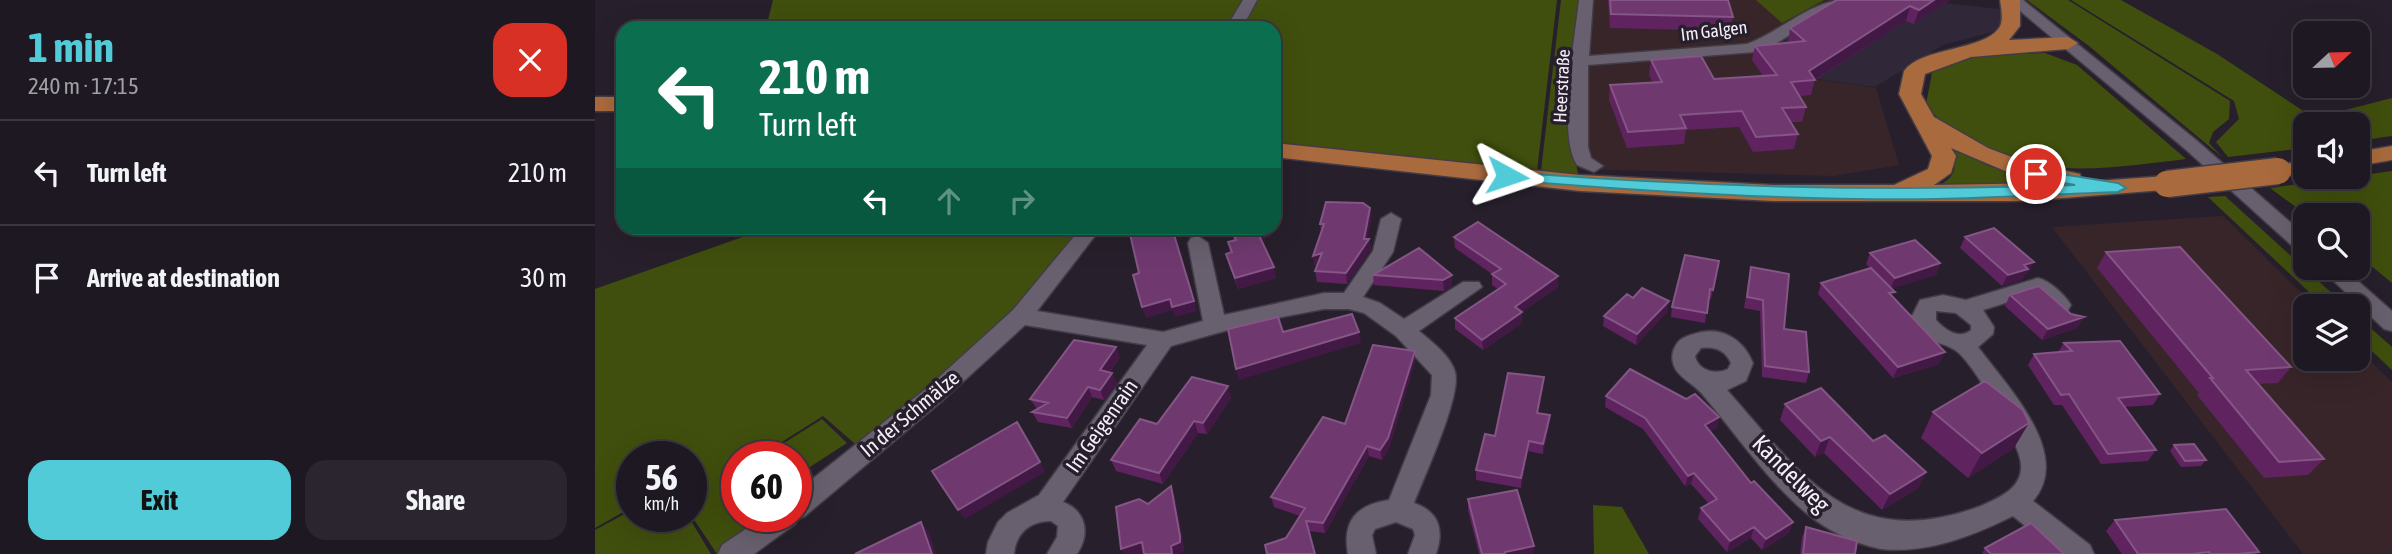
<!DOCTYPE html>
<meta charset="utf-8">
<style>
body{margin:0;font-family:"Asap Condensed",sans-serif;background:#2a252e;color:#f1f3f6;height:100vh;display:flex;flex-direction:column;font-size:26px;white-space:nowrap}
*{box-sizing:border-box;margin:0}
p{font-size:23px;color:#a0a0a5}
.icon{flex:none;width:38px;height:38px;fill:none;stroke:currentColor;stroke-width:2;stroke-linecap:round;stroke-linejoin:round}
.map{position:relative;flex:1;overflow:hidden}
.side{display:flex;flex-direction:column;background:#1d1821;width:595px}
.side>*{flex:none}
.guide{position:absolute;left:21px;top:21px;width:665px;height:214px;border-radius:21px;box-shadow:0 7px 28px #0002,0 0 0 2px #3b373f;background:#0b6e4f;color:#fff;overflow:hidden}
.needle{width:46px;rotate:68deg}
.fabs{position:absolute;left:1698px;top:21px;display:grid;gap:14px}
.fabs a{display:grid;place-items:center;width:77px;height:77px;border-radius:14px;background:#1d1821;box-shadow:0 7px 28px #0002,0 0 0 2px #3b373f;font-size:35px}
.speed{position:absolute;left:21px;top:441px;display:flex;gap:14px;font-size:35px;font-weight:700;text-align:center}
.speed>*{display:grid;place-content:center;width:91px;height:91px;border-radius:50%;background:#1d1821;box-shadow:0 7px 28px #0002,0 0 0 2px #3b373f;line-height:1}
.speed small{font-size:18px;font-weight:400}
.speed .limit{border:10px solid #d22;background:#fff;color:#111}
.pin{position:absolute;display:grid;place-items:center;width:60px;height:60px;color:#fff;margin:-30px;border:4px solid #fff;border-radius:50%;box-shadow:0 2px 7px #0007}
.me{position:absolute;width:77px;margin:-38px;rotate:95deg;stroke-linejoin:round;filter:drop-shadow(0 0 5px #0008)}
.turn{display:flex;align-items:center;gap:24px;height:147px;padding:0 28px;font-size:32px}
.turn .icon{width:91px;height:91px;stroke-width:2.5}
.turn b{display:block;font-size:49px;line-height:60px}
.lanes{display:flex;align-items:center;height:66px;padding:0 28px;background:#0003;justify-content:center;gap:35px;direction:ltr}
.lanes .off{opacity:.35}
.round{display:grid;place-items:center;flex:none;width:74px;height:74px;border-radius:21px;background:#2a252e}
.overview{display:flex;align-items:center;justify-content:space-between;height:119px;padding:0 28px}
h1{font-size:42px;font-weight:700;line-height:52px;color:#52cbd8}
.primary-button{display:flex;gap:14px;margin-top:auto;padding:14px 28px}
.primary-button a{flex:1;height:80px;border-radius:21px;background:#52cbd8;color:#111;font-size:28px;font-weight:700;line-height:80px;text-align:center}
.primary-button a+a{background:#2a252e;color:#f1f3f6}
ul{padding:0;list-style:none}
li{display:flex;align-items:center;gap:21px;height:105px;padding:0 28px;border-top:2px solid #3b373f}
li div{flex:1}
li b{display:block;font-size:26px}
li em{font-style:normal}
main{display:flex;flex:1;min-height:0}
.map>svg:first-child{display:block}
</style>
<main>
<section class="side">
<div class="overview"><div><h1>1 min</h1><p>240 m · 17:15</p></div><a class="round" style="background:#d93025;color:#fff"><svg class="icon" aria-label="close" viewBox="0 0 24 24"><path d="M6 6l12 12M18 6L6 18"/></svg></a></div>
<ul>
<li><svg class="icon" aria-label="left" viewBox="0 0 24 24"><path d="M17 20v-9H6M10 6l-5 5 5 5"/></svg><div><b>Turn left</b></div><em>210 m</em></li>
<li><svg class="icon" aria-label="arrive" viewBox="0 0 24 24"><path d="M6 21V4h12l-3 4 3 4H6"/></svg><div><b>Arrive at destination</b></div><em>30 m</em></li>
</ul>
<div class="primary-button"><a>Exit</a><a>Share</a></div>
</section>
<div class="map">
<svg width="1797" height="554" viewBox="0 0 1797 554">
<rect width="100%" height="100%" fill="#27202c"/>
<path fill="#382529" d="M993,0H1242L1173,38L1184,74L1281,88L1304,165L1239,176L986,169Z
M1628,216L1720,306H1710V359H1762V348L1797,382V554H1708L1457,227Z"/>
<path fill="#302738" d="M1321,0L1404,9L1407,19L1401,31L1348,45L1280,87L1185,74L1173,40Z"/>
<path fill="#404f0d" d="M178,0H653L637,28H171Z
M657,0H962L941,179L679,153V28H641Z
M966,0H987L980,159L985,183L945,179Z
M1161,0H1229L1187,23Z
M1432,0H1473L1635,101L1634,119L1618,132L1614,143L1627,157L1494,46Z
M1476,0H1526L1622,54L1719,118L1797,98V136L1762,141V124H1710V148L1633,157L1621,142L1644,119L1639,101Z
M1450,53L1482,65L1591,159C1515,168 1445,181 1376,141C1356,130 1344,122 1331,104L1337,73C1371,52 1411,55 1450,53Z
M1350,143L1394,166L1453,183L1340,188C1366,174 1362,166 1350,143Z
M1797,171V283L1762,254V215H1712L1675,188Z
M1630,196L1751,306H1729L1613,197Z
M173,228H493L419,317L266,449L228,416L163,457H142V470L125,481L142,499V516H158L170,528L131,554H122L96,515V457H37V507L0,528V289Z
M1762,316L1797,347V370L1762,337Z
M227,419L252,443L201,476V457H167Z
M998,505L1027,507L1054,554H999Z
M37,510V516H93L116,554H0V530Z"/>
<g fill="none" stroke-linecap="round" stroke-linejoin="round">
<g stroke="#423c47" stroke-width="3">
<path id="minor" d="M648,0H662L647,28H631Z
M984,0H998L994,56L1152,44C1185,32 1216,0 1251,0L1180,44L1160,52L993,65V147L996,158L1008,166L999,172L982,165C962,134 980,38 984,0Z
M1412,0H1428L1601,140L1710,235V253L1703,251L1589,148Z
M796,213L806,219L798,252L768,297L785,303L809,319L868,282H884L887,287L824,331C836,341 856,356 860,372C867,395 829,477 819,503C845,512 849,531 841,554H813L820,535L818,529L801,522L780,529L777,535L781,554H753C747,521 761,505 794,500L836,395L837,375L801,336L769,313L754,309H729L665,321L576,346L468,502C492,511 495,535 482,554H452L462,537L463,526L456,521C435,521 421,533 419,554H391L393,542L403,522L412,513L444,495L552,345L430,325L348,400L210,516L203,519L200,524L159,554H123L127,545L170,516H201V492L332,388L418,310L486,228H506L442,311L568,332L608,321L593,243L596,238L603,236L613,243L629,315L729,293H749L778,251L786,219Z
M1725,268H1748L1797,311V331L1789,329Z
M1443,278C1455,281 1469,294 1476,305L1473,310H1457L1439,294L1388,310L1399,327L1398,334L1383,347C1411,385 1479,454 1438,501L1495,545L1499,554H1465L1418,516C1377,536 1333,554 1286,549C1258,543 1231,530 1210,512C1170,478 1141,434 1108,395C1100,385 1088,380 1081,370C1076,361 1076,353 1081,345C1085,338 1092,336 1099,334C1125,325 1148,338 1158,363L1151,381L1132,390C1208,476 1256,554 1386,506C1405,497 1428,488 1426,464C1425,443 1377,360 1360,350C1338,337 1330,348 1317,316L1325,300L1348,295L1371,300ZM1341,311L1361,313L1376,325V330C1364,340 1350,330 1341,320ZM1106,348C1120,346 1130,350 1136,363L1133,369C1121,375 1103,371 1100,356Z"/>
</g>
<g stroke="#423c47" stroke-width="3">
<path id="major" d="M1405,0H1425V26L1414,40L1473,37L1483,43L1473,49L1376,57L1330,74L1326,94L1339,117L1393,148L1427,161L1485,174L1487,182L1572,176L1581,179L1585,184L1581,189L1431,201H1178L985,191L679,157V143L985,175L1178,185H1299L1333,169L1337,156L1304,94L1309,71C1326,47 1388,51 1404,28C1409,21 1406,7 1405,0ZM1356,148L1410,171L1458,183L1339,185L1356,173L1361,156Z
M0,97H28V111H0Z
M1797,146V160L1762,166V152Z
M1710,161V175L1674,176L1671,171L1674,166Z"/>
</g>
<use href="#minor" fill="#68606e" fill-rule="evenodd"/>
<use href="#major" fill="#a96a3d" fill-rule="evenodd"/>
<g stroke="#423c47" stroke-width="29" stroke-linecap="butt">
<path id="major-bridge" d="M1572,184L1683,171"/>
</g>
<use href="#major-bridge" stroke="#a96a3d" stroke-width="26"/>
</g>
<path fill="#5f235f" d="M1013,0H1133L1138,17L1135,31L1015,28Z
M1242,0H1355L1319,24L1311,21L1220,80L1216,95L1205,96L1211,107L1207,122H1196L1203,134L1199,149L1158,152L1144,127L1091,130L1089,144L1032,148L1014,100L1015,85L1058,83L1054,75L1056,60L1119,79L1168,76L1157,60L1160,46L1193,43L1195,28Z
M775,208L776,219L772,239H774L776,249L752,284L722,282L720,271L722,265L720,266L718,256L726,231L725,224Z
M635,228H674L676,236L666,239L681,278L643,289L634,265L631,254L635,253L633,242L639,240Z
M859,237L963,287L927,312V323L888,350L860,329V318L903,289L897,285V274L860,248Z
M1370,237L1433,273L1430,274L1427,280L1407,286L1365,248Z
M1511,252L1696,367L1683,383L1664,384L1729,459L1713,475L1669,478L1602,395L1604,393L1502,268Z
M1275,253L1345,263L1341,275L1297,288V298L1344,364L1298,378L1223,294L1226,283L1275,268L1271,264Z
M1124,261L1116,299H1113L1110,323L1076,317L1077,307Z
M1156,267L1189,329L1214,372L1211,383L1167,377L1165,311L1149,308Z
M778,275H857V286L849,291L779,285Z
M1415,295L1476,314L1489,317L1482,328L1447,340L1410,306Z
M1038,298L1072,312L1041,345L1008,326L1009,316Z
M1469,343L1565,394L1558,405L1530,407L1561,450L1553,461L1506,464L1467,405H1459L1433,365L1439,354L1463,352Z
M820,351V361L794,448L787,460L774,456L730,533L714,531L691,538L705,516L679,507L676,497L750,424Z
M525,357L515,372L522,383L509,400L497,397L477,428L443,422L437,412L442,409L435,399Z
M948,387L943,413L955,415L954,425L948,454L933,451L926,488L881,480V470L900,436Z
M1011,396L1124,417L1122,428L1115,431L1156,483L1198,522L1194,533L1167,550L1156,538L1132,552L1103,519L1106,508L1114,504L1096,484L1090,486L1048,429L1010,407Z
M636,398L612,434L603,433L568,484L521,471L516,460L562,424Z
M1190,404L1278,441L1331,472L1323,488L1287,510L1229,453L1220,457L1185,420Z
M1338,412L1419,448L1373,478L1326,438Z
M1579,445L1611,460L1606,466L1586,467L1575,451Z
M873,499L939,546V554H884L873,510Z
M1520,520L1664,552L1662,554H1527L1511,531Z
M1211,527L1260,554H1205L1207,537Z
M1390,548L1469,554H1387Z"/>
<path fill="#421944" d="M1339,0H1355L1319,24L1324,10Z
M1315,6L1311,21L1219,80L1214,71Z
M775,208L776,219L771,244L774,239L776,249L752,284L751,273L769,239Z
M666,228H674L676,236L663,239L661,229Z
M727,253L728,264L720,266L718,256Z
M1439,262L1433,273L1430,274L1427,280L1407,286L1413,275L1429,265Z
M1345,263L1341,275L1295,289L1300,278Z
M679,267L681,278L643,289L640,278Z
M857,275V286L849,291L848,280Z
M963,276V287L927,312V323L888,350L887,340L920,307Z
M575,299L578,310L551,318L547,307Z
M599,301L602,311L580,317L577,307Z
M1074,301L1072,312L1041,345L1042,334Z
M1489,317L1482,328L1447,340L1453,329Z
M764,332L766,343L644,380L641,369Z
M521,347L525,357L509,380L505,370Z
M820,351V361L794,448L787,460L785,450Z
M1350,352L1344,364L1298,378L1303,367Z
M517,373L522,383L509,400L505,390Z
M949,377L948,387L942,423V413Z
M633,386L636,398L612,434L608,423Z
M493,387L497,397L477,428L472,418Z
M955,415L954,425L948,454V444Z
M1124,417L1122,428L1108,436L1110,425Z
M599,421L603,433L568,484L564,473Z
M1434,423L1419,448L1373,478L1387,453Z
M1235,437L1229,453L1220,457L1226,441Z
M934,441L933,451L926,488V478Z
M772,446L774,456L730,533L728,523Z
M445,462L450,472L370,519L363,510Z
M1331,472L1323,488L1287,510L1295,494Z
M1099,473L1096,484L1090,486L1093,476Z
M576,486L580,496L589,546V552L585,554H577L576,546Z
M326,522L334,532L341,554H337Z
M1198,522L1194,533L1167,550L1171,539Z
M1159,527L1156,538L1132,552L1135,541Z
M547,542L552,552L546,554H529L526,549Z
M939,546V554H910V552Z"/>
<path fill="#6f3970" stroke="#845585" stroke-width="2" d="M1015,0H1133L1138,17L1016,14Z
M1242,0H1339L1324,10L1315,6L1214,71L1220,80L1196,82L1211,107L1187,108L1203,134L1161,137L1147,111L1085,115L1091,128L1033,132L1015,85L1067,82L1056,60L1106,56L1119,79L1182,75L1160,46L1210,41L1195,28Z
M731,202L768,203L775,208L769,239H774L751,273L720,271L727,253L718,256L729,224H725Z
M883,222L963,276L920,307L927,312L887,340L860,318L911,284L897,274L906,269L859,237Z
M560,228H577L599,301L577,307L575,299L547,307L538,275L544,273L535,234Z
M636,228H666L661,229L679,267L640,278L631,254L637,252L633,242L641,240Z
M1399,228L1439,262L1429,265L1433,269L1413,275L1370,237Z
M1320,240L1345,263L1300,278L1275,253Z
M1585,247L1696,367L1651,370L1729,459L1684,462L1615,378H1618L1511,252Z
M824,248L857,275L848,280L778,275Z
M1090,255L1124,261L1118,290L1115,289L1112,313L1077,307Z
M1156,267L1194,274L1189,329L1211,332L1214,372L1170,366L1168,300L1152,297Z
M1276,268L1300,292L1294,293L1350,352L1303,367L1226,283Z
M1444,286L1476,314L1489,317L1453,329L1415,295Z
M1047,288L1074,301L1042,334L1009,316L1032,294L1038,298Z
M757,314L764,332L641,369L633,329L683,317L688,332Z
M479,340L521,347L505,370L517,373L505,390L493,387L472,418L437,412L453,403L435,399Z
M1525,341L1565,394L1523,398L1561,450L1513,454L1474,394L1466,395L1439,354L1477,351L1469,343Z
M778,345L820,351L793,438L785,450L772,446L728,523L711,521L720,554H672L670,545L691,538L710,508L676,497L728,417L750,424Z
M1035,369L1091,399L1100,394L1124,417L1110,425L1156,483L1159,481L1198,522L1171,539L1159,527L1135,541L1106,508L1122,499L1099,473L1093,476L1050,418L1011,396Z
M913,373L949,377L942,413L955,415L948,444L934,441L926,478L881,470L890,434L900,436Z
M597,377L633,386L608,423L599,421L564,473L516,460L545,419L562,424Z
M1390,381L1428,410L1434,423L1387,453L1338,412Z
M1226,388L1278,441L1290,435L1331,472L1295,494L1235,437L1226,441L1190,404Z
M422,422L445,462L363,510L337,471Z
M1599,444L1611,460L1590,461L1579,445Z
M576,486L585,536V542L576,546L577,554H549L547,542L526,549L521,507L544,499L553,504Z
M922,490L939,546L910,552V554H887L873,499Z
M1631,509L1664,552L1643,554H1615L1614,552L1597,554H1543L1520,520Z
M326,522L337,554H260Z
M1436,523L1469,554H1396L1390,548Z
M1211,527L1262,541L1260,554H1208Z"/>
<path fill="#52cbd8" stroke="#35848c" stroke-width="2" d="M1441,170L1523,183L1531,188L1523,192C1463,194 1403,198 1342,199C1199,201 1055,192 912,180L905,176L912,172C1102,187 1290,192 1480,185L1436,177L1434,174Z"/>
<g text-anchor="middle" stroke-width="7" stroke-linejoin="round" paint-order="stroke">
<g font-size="18" fill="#f3eef7" stroke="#27202c">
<text transform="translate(1119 31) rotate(-7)" y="6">Im Galgen</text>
<text transform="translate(967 86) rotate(-87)" y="6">Heerstraße</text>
</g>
<g font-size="21" fill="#f3eef7" stroke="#27202c">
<text transform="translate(315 414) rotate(-40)" y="7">In der Schmälze</text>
<text transform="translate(507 426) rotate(-55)" y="7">Im Geigenrain</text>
</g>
<g font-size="24" fill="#f3eef7" stroke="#27202c">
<text transform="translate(1196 474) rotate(45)" y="8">Kandelweg</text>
</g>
</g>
</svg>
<div class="fabs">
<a><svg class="needle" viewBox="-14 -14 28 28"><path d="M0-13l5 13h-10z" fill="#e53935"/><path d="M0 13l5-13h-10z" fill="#a0a0a5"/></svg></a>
<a><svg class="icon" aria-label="sound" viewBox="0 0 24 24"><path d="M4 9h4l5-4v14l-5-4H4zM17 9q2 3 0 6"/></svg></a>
<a><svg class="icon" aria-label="search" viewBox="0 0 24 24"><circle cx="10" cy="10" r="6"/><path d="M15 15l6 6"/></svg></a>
<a><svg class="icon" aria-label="layers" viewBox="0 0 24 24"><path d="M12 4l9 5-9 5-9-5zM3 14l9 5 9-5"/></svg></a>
</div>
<div class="speed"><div>56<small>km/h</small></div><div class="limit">60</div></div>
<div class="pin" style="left:1441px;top:174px;background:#d93025"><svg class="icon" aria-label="arrive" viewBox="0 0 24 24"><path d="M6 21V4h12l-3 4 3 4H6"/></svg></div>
<svg class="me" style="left:912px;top:176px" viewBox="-20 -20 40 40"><path d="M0-17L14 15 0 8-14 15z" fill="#52cbd8" stroke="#fff" stroke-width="4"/></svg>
<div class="guide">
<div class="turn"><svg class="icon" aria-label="left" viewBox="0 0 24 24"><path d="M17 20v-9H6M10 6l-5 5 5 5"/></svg><div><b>210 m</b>Turn left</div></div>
<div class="lanes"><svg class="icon" aria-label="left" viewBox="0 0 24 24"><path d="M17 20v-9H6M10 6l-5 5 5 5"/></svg><svg class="icon off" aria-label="ahead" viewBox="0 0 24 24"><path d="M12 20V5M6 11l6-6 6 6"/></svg><svg class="icon off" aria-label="right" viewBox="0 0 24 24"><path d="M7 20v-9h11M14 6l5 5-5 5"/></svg></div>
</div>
</div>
</main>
